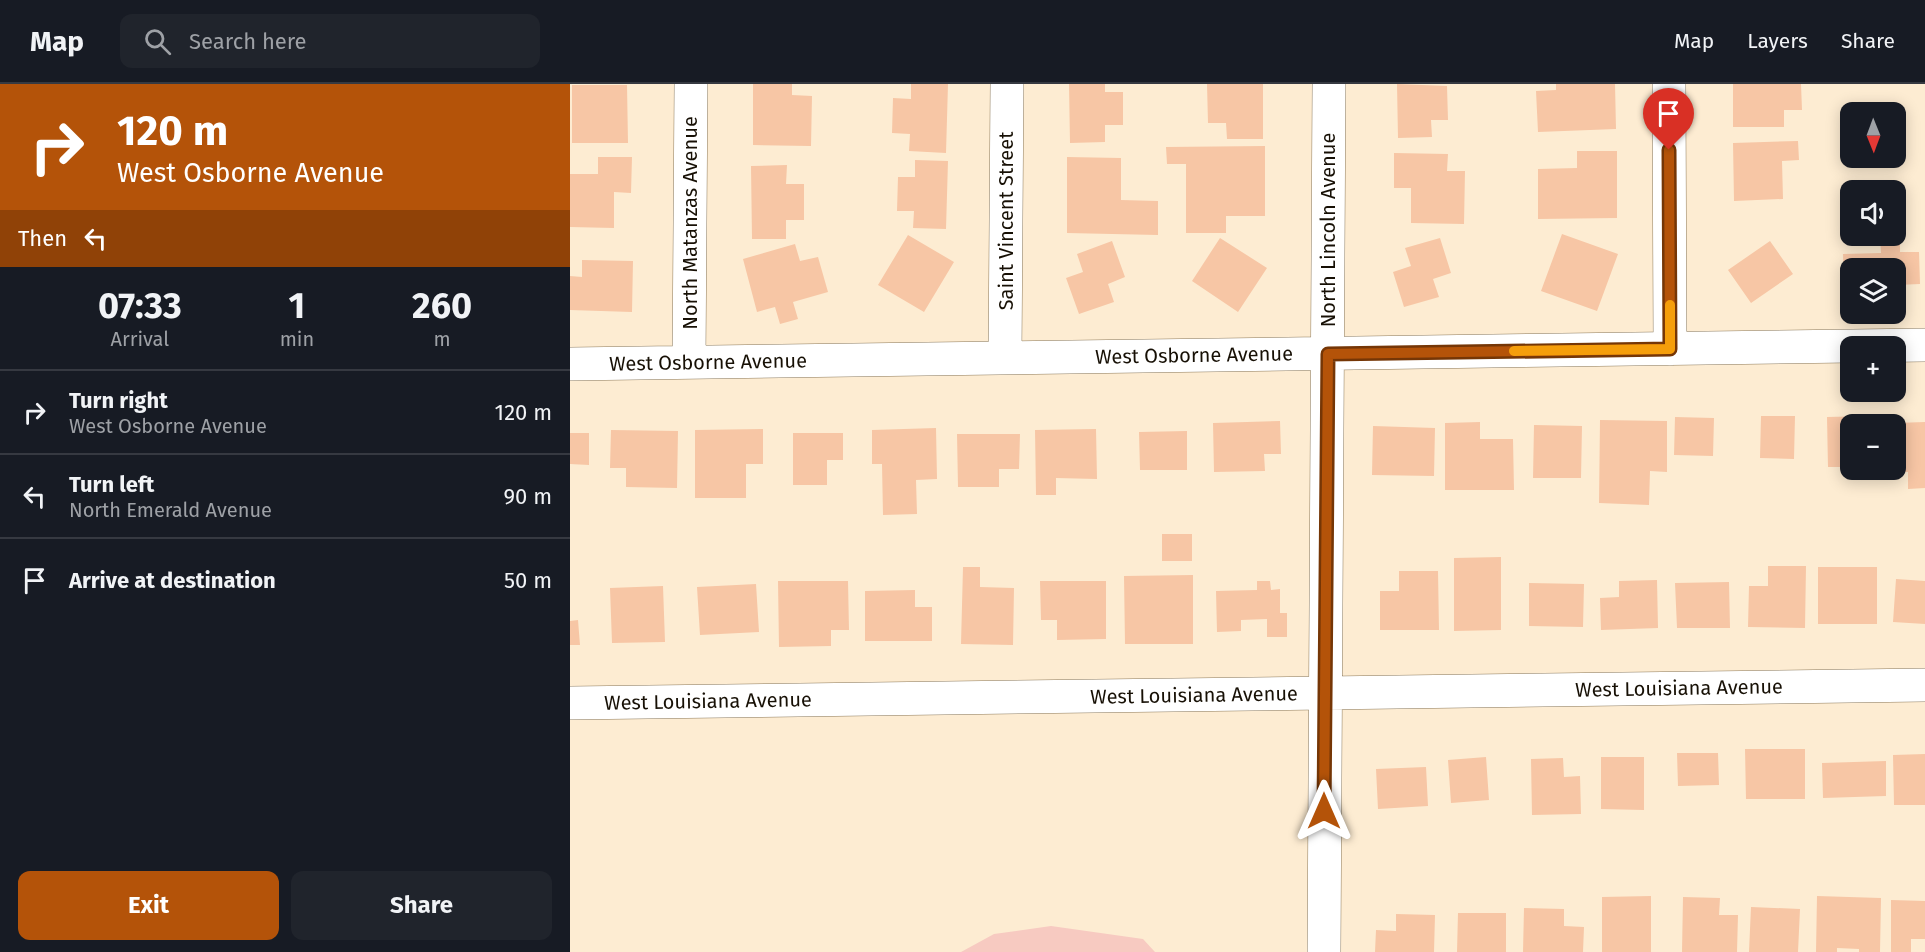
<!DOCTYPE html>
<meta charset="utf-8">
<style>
body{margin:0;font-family:"Fira Sans",sans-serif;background:#20242c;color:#f1f3f6;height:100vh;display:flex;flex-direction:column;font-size:22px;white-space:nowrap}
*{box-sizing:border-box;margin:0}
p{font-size:20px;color:#9ea1a6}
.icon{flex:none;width:33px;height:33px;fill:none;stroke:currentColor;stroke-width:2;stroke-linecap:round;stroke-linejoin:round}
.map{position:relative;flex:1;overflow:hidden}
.side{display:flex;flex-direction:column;background:#171b24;width:570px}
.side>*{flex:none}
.guide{background:#b45309;color:#fff;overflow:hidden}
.needle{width:39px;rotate:179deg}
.buttons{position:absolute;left:1270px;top:18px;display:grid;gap:12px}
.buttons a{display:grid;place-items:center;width:66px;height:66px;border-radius:12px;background:#171b24;box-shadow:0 3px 15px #0003;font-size:30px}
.pin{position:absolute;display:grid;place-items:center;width:51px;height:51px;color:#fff;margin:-62px -26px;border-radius:50% 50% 50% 0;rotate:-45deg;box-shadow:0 0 6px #0007}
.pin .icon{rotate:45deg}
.me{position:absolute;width:66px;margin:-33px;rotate:0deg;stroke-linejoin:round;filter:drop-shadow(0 0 4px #0008)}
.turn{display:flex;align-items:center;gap:21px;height:126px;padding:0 18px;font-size:27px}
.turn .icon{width:78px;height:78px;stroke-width:2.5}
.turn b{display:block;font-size:42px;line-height:51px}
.then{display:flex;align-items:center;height:57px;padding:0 18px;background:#0003;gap:12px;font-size:22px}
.eta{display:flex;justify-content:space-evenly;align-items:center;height:102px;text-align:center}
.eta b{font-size:36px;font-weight:700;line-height:42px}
.button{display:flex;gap:12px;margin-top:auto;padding:12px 18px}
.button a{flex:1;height:69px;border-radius:12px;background:#b45309;color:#fff;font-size:24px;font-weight:700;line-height:69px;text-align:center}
.button a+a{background:#20242c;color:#f1f3f6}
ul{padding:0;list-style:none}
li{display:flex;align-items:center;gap:18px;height:84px;padding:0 18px;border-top:2px solid #363941}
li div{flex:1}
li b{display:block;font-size:22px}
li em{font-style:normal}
header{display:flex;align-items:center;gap:36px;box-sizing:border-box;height:84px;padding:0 30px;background:#171b24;border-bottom:2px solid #363941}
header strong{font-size:28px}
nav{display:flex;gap:33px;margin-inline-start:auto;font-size:21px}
.search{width:420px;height:54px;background:#20242c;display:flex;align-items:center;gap:15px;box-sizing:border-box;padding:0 21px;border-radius:12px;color:#9ea1a6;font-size:22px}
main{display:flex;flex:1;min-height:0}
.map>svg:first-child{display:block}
</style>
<header>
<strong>Map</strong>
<div class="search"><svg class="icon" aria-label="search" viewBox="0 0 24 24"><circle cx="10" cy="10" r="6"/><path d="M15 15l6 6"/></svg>Search here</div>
<nav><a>Map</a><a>Layers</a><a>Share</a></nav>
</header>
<main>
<section class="side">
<div class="guide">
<div class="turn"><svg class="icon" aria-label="right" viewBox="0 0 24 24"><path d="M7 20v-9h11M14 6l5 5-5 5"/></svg><div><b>120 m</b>West Osborne Avenue</div></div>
<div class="then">Then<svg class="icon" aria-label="left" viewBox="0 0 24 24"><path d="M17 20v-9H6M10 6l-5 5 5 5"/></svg></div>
</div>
<div class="eta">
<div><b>07:33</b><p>Arrival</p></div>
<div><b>1</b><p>min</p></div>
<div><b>260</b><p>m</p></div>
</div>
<ul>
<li><svg class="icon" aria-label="right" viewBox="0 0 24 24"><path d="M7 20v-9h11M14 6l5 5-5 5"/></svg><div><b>Turn right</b><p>West Osborne Avenue</p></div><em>120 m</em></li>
<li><svg class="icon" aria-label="left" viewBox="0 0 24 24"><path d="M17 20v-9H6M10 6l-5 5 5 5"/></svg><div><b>Turn left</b><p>North Emerald Avenue</p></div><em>90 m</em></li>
<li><svg class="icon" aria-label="arrive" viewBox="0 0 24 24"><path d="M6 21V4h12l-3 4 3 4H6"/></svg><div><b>Arrive at destination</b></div><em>50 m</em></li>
</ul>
<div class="button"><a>Exit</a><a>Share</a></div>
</section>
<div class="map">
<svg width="1355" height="868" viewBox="0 0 1355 868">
<rect width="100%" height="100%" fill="#fdecd2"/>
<path fill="#f7cac1" d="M481,842L573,855L585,868H391L424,850Z"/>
<path fill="#f7c6a5" d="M183,0H222V11L242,12L241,62L183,61Z
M341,0H378L376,69L339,67L340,50L322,49L323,14L341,15Z
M499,0H535V8H553V41H535V58L500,59Z
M637,0H693V55H657L656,39H638Z
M827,0L877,2L878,36H861L862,53L828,54Z
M986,0H1045L1046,45L968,48L966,7L986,6Z
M1163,0H1231L1232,26H1214V43H1163Z
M2,1H57L58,59H2Z
M1228,57L1229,76L1212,77L1213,115L1164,117L1163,59Z
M695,62V132H656V149H616V80H597L596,63Z
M1007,67H1047V134L968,135V85L1007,84Z
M824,69L878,70L877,87H895L894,140L841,139V104H824Z
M28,73H62L61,109L44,108V144L0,143V90H28Z
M497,73L551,74V116L588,117V151L497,149Z
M345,76L378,77L376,145L343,144L344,127H327L328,93H345Z
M217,81L216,100H234V136H216V155H182L181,82Z
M992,150L1048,170L1027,227L971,207Z
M338,151L384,178L354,228L308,201Z
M1310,152H1330V168H1349L1350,200L1326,201V184H1281V202L1274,203L1273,170L1311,169Z
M650,154L697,184L668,228L622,197Z
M870,154L881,189L863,195L869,213L834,223L823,188L841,182L835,164Z
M542,157L555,193L538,200L544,218L509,230L496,194L513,188L507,170Z
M1200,157L1223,190L1181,219L1158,186Z
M225,160L230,177L248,173L258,208L223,218L228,235L210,240L205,223L187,228L173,175Z
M12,176L63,177L62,228L0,226V192L12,193Z
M1191,332H1225L1224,375L1190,374Z
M1300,332V340H1281V383H1258L1257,333Z
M1105,333L1144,334L1143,372L1104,371Z
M1030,336L1097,337V388L1080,387L1079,421L1029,419Z
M710,337L711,370H694L695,387L644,388L643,339Z
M910,338V355H943L944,406H875V339Z
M1355,338V404L1338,405V388H1317V386H1326V339Z
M964,341L1012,342L1011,394H963Z
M803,342L865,344L864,392L802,391Z
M366,344L367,395L346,396L347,430L313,431L312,380H302V346Z
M193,345V380H176V414H125V346Z
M526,345L527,395L486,394V411H466L465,346Z
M41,346L108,347L107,404L56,403V384H40Z
M617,347V386H570L569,348Z
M0,349H19V381L0,380Z
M223,349H273V376H257V401H223Z
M387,350H450L449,385H429V403H388Z
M592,450H622V477H592Z
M931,473V546L884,547V474Z
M1198,482H1236L1235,544L1178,543L1179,502H1198Z
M393,483H410V503L444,504L443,561L391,560Z
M1248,483H1307V540H1248Z
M829,487H868L869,546H810V507H829Z
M623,491V560H555L554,492Z
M1326,495L1355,497V540L1323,538Z
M1087,496L1088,544L1031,546L1030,514L1049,513V497Z
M208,497H278L279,546H261V562L209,563Z
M470,497H536V555L487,556V536H471Z
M687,497H700L701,506L710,505V529H717V553H697V535L671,536V547L647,548L646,507L687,506Z
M1159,498L1160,544H1107L1105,499Z
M959,499L1014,500L1013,543L959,542Z
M186,500L189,548L130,551L127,503Z
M93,502L95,558L42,559L40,504Z
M345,506V523H362V557H295V507Z
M8,536L10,561H0V537Z
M1175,665H1235V715H1176Z
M1107,669H1148L1149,701L1108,702Z
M1355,670V721H1324L1323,671Z
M916,673L919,716L881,719L878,676Z
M1031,673H1074V726L1031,725Z
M993,674L994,693L1010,692L1011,730L962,731L961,675Z
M1316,677V712L1253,714L1252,679Z
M856,683L858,722L808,725L806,685Z
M1081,812V868H1032V813Z
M1247,812L1311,814L1310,868H1289V865L1267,864V868H1246Z
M1113,813L1150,814L1149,831H1168L1167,868H1112Z
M1321,816L1355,817V855H1341V868H1321Z
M1181,823L1230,825L1228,868H1179Z
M954,824L994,825V842L1014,843L1013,868H953Z
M888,829H936V868H887Z
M826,830L865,831L864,868H805L806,846L826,847Z"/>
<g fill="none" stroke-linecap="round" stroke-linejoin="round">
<g stroke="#8b795b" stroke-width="34">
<path id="minor" d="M1099,0L1100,265
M435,274L437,0
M119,278L121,0
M0,280L1355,261
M0,619L1355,601
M754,868L759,0"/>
</g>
<use href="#minor" stroke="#fff" stroke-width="33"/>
</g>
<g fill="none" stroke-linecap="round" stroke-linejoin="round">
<g stroke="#753606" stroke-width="15">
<path id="route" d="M754,727L758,270L1100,265L1099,66"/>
</g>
<use href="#route" stroke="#b45309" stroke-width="10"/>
<path stroke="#f59e0b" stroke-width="10" d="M944,267L1100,265V221"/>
</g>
<g text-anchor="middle" stroke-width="6" stroke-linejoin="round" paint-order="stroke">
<g font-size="20" fill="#171005" stroke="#fff">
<text transform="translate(436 137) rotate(-90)" y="7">Saint Vincent Street</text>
<text transform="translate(120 139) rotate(-90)" y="7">North Matanzas Avenue</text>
<text transform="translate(758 146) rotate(-90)" y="7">North Lincoln Avenue</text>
<text transform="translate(624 271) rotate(-1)" y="7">West Osborne Avenue</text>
<text transform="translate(138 278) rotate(-1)" y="7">West Osborne Avenue</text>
<text transform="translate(1109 604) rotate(-1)" y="7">West Louisiana Avenue</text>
<text transform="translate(624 611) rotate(-1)" y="7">West Louisiana Avenue</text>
<text transform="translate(138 617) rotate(-1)" y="7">West Louisiana Avenue</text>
</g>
</g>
</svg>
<div class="buttons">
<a><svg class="needle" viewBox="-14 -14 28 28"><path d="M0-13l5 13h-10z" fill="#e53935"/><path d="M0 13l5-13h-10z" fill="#9ea1a6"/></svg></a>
<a><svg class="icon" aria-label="sound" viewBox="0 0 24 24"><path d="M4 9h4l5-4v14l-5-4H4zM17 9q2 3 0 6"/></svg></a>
<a><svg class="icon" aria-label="layers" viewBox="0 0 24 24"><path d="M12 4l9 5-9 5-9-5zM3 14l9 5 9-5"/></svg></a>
<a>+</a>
<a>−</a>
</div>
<div class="pin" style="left:1099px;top:66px;background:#d93025"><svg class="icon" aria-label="arrive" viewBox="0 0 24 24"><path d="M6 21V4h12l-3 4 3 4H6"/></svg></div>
<svg class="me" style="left:754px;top:727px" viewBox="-20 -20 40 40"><path d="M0-17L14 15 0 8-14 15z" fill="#b45309" stroke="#fff" stroke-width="4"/></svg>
</div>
</main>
